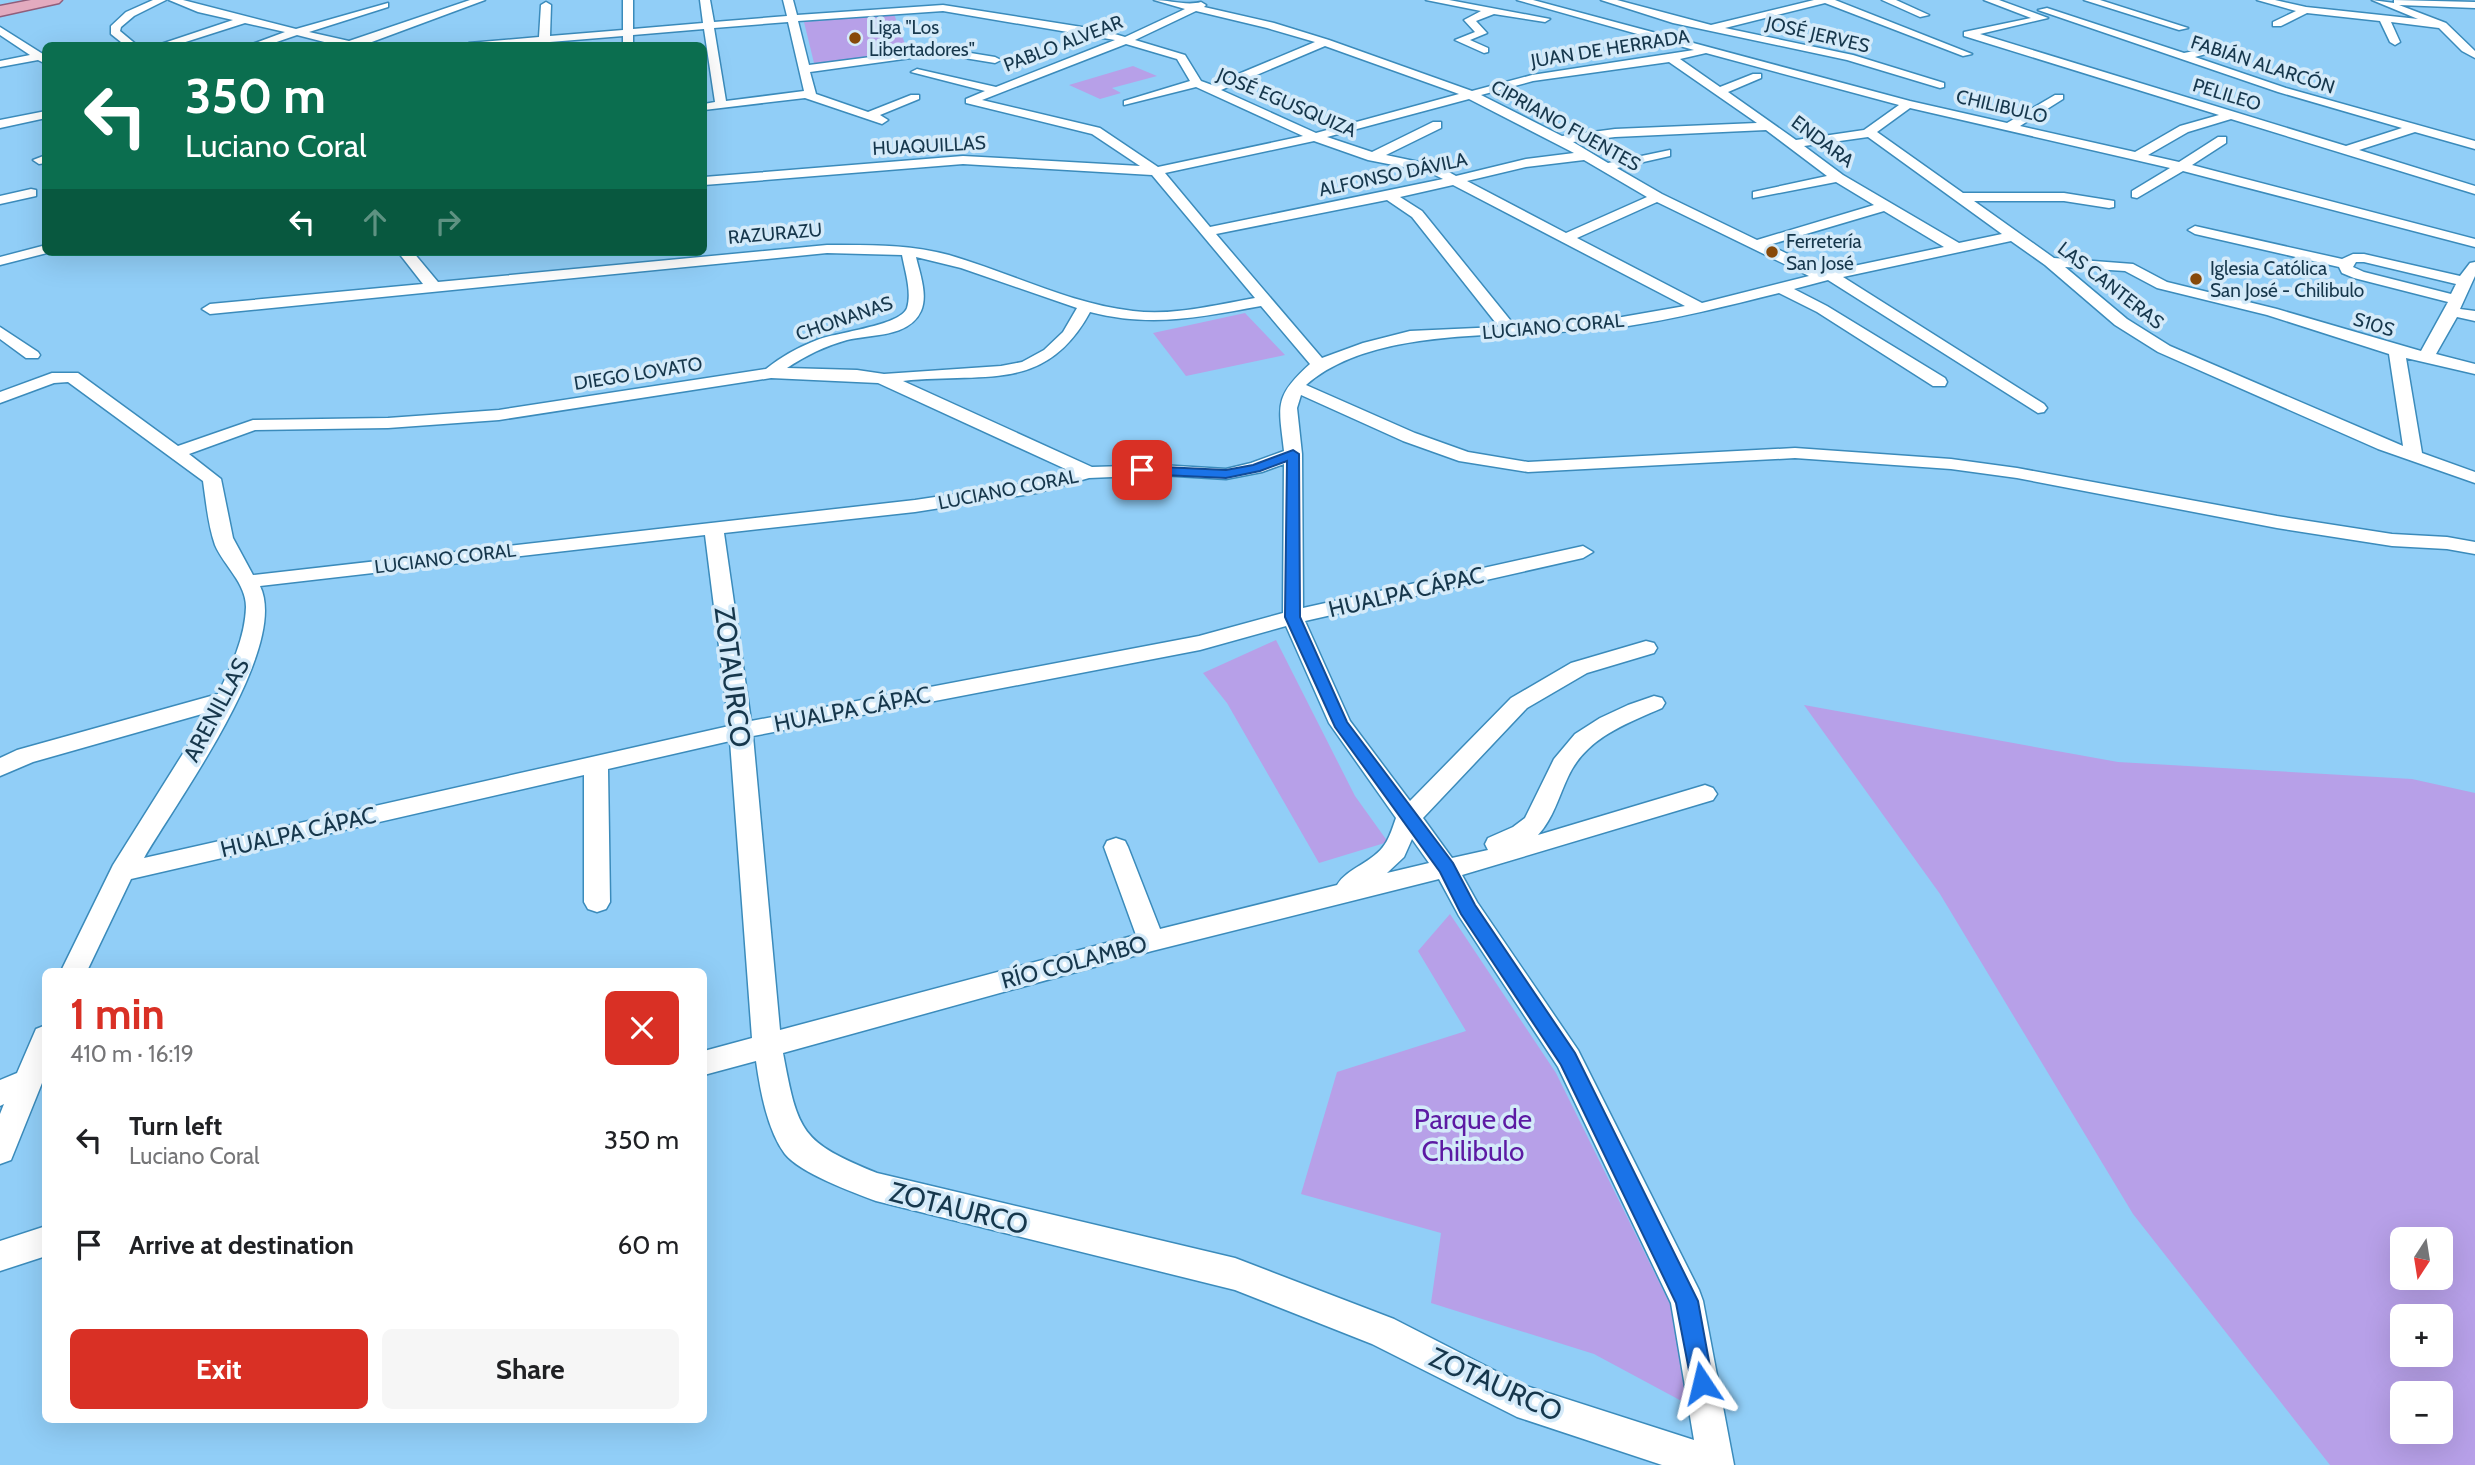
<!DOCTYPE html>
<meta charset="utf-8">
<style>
body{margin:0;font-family:Cabin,sans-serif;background:#f6f6f6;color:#202124;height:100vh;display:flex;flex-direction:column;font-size:26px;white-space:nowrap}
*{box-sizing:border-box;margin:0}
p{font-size:23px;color:#757577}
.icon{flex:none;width:38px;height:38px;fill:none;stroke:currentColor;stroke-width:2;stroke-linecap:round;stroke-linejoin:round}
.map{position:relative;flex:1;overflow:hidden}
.sheet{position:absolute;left:42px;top:968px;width:665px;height:455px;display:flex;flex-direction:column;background:#fff;border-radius:10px;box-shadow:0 7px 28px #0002}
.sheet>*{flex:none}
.banner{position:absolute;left:42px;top:42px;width:665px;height:214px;border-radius:10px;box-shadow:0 7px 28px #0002;background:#0b6e4f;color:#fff;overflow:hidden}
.needle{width:46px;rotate:192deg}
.tools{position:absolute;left:2390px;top:1227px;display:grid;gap:14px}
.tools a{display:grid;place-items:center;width:63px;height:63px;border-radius:10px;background:#fff;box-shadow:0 7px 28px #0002;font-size:35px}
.pin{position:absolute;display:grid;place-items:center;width:60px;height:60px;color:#fff;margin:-30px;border-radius:14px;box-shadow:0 4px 10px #0006}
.me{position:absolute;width:77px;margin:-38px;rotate:350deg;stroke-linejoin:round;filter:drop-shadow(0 0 5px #0008)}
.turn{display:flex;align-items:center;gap:24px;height:147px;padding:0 28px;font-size:32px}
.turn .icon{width:91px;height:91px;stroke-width:2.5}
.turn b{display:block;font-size:49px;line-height:60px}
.lanes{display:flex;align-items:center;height:66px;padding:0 28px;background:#0003;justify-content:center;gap:35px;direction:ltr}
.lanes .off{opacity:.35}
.round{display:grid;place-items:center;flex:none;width:74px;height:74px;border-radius:10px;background:#f6f6f6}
.head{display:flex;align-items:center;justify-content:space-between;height:119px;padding:0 28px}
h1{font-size:42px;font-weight:700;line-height:52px;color:#d93025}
.action{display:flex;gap:14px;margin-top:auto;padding:14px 28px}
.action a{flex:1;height:80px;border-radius:10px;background:#d93025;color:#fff;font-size:28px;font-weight:700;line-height:80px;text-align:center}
.action a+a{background:#f6f6f6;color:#202124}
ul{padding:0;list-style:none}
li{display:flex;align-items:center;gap:21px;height:105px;padding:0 28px}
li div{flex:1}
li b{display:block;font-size:26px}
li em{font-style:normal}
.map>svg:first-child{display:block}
</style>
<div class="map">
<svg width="2475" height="1465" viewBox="0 0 2475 1465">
<rect width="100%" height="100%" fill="#91cef7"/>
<path fill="#b7a0e8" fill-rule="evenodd" d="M894,14L909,55L814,63L804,22Z
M1133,66L1157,76L1112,88L1121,93L1100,99L1069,85Z
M1245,313L1285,355L1186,376L1153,333Z
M1276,640L1355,796L1388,842L1319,863L1227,703L1203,673Z
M1804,705L2118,762L2412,779L2475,793V1465H2330L2133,1214L1940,894ZM2403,1239H2441V1278H2403ZM2403,1316H2441V1354H2403ZM2403,1393H2441V1432H2403Z
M1450,914L1556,1073L1672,1308L1689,1405L1594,1354L1431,1303L1441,1233L1301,1194L1337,1072L1466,1031L1418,951Z"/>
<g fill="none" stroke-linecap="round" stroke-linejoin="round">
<g stroke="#3b8bbb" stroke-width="3">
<path id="street" d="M153,0H166L134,16L121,27L120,31L138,46H126L111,34V26L126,12Z
M169,0H183L296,29L388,3V7L309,32L349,41L470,0H485L361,46H340L297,35L265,46H247L285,32L245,23L173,46H155L233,20L198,12Z
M623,0H633V29L703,23L700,0H710L714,22L787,16L783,0H793L797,15L943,5L1101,30L1125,37L1185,9L1154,0C1169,0 1187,6 1201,2L1206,5L1204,7L1274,23L1329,40L1472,91L1532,75L1694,50L1517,0H1533L1910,101L2007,123L2055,95H2063V99L2020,126L2135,152L2180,126L2219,115L1964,36V32L2031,18L1984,0H1999L2048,18L1980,34L2346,146L2402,128L2278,92L2038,10L2047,8L2184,53L2224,45V49L2195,57L2286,88L2475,141V149L2415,132L2359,150L2475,186V194L2231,119L2188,132L2148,155L2179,162L2218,137H2226V143L2192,165L2475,239V247L2183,171L2137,198L2132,197V191L2170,168L1910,108L1877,132L1963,193H2064L2114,201V207L2109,208L2064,201H1974L2054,258L2133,264L2167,282L2277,309L2421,351L2448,302L2354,278L2342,273L2339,267L2195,234L2188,230L2195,226L2342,259L2353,254H2364L2460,276L2470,263L2475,262V276L2460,309L2475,311V321L2457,317L2436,354L2475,364V374L2406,358L2422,453L2475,472V483L2378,449L2158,352L2115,325L2045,265L2011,241L1843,277L2044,404L2047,408L2044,412L2038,413L1828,280L1794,289L1827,306L1945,378L1947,382L1945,386H1933L1817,312L1779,293C1727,306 1675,319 1622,327C1528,340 1379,321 1306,385L1415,433L1468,452L1528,462L1795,448L1951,459L2017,468L2277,516L2392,534L2447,537L2475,542V554L2447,549L2392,546L2277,528L2017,478L1951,469L1795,458L1528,472L1459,461L1403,441L1301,395L1297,408L1302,454L1303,608L1583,546L1593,552L1583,558L1305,621L1350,721L1410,801L1511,698L1571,663L1646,641L1654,643L1657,648L1654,653L1587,673L1527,708L1423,818L1452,858L1488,850L1485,844L1488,838L1513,827L1525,818L1554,759L1575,734L1600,718L1628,705L1654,696L1662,698L1665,703L1662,708C1625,724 1585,739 1568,777C1559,796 1553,819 1538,835L1705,785L1713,788L1717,794L1713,800L1462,875L1477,902L1578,1050L1699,1290L1703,1301L1734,1465H1662L1517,1417L1372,1344L1235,1290L876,1201C852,1192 800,1173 785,1154C767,1130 760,1089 756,1061L704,1075V1051L752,1038L730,741L608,769L610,902L606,909L597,912L588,909L584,902V775L131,879L87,971H61L113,865L209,712L33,762L0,776V758L17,750L218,694C231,667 245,638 246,607C246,583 224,566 215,545C208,525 206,502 203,481L68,382L54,383L0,403V392L52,373H78L178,446L253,420L388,418L499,410L766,369C782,356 799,347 817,340C837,332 900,326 907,308C912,292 905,271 902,255L827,253L210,314L202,309L210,304L423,284L398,252H413L438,282L827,245C868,245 909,244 949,255C1011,273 1070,304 1133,311C1174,316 1215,305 1255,298L1152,175L963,164L704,185V177L963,156L1140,166L1092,134L966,103V99L985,91L911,72L917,69L996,87L1115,40L943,11L798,21L809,65L940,48L995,57L1001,60L995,63L940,54L810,72L816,94L868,112L911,95H919V99L880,115L888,120L882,124L805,98L704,110V104L715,102L704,29L633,35V46H623V36L550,42L549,46H539V43L464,46L469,43L539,37L541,5L546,2L551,5L550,36L623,30ZM1196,11L1267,28L1315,42L1212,85L1201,81L1185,55L1135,40ZM788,22L804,91L726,101L714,28ZM1126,44L1177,59L1190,81L1124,101V105L1196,87L1303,136L1158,167L1100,128L982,100ZM1325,46L1459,94L1316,133L1221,90ZM1706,53L1899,105L1864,130L1796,140L1728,92L1761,78V74H1753L1720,87L1680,59ZM1669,62L1757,123L1615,129L1562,136L1481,95L1533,81ZM1469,99L1574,153L1526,159L1456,176L1438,166L1386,155L1441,128V122H1433L1372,152L1327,137ZM1766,130L1827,176L1753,192V198L1836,182L1874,205L1757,240L1662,194L1617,168L1670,156V150L1608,163L1573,142L1615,137ZM1868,137L2002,234L1959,243L1843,175L1804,146ZM1314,141L1368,160L1429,172L1443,179L1210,227L1165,173ZM1584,160L1647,197L1566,233L1467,181L1526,167ZM1453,185L1685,306L1622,317L1515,326L1422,211L1400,197ZM1387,200L1412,217L1499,327L1410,331L1363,343L1322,358L1216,234ZM1657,202L1809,276L1702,303L1577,238ZM1884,211L1944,247L1825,272L1769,245ZM916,257L961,268L1077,308L1063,332L1044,350L1022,362L1001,366L884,374L857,370L787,368C805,356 825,346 847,340C870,334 909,338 921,311C928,295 920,274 916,257ZM2356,262H2364L2456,284L2451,294L2364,272L2353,267ZM2065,267L2125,271L2157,288L2267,315L2389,354L2403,446L2170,346L2127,319ZM1261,306L1310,364C1273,397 1279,406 1284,451L1251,463L1226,469L1160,465L1092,467L903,381C982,372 1045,395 1090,312C1152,328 1200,317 1261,306ZM771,378L878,383L1072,472L1035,482L915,500L253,575L233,538L221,479L189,454L255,430L388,428L499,420ZM1284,464L1283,613L1199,636L751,721L724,533L915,512L1036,493L1089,478L1160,475L1226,479L1262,472ZM705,535L729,726L144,858C176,802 290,648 260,586ZM1286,626L1329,723L1396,818C1393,826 1390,837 1385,844C1374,862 1347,868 1337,885L1160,929L1128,847L1125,841L1116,838L1107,841L1104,847L1136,935L780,1030L753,736L1200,650ZM1412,839L1429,863L1387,873L1404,857ZM1439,879L1459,916L1558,1067L1671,1303L1694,1440L1523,1385L1394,1319L1235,1258L877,1173C801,1142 798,1133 783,1053L1152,951Z
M1426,0H1449L1550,19L1545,22L1494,14L1476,21L1487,33L1470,40L1488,48V52L1484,53L1455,40L1475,32L1464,20L1481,11Z
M1601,0H1617L1711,25L1814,0H1835L1972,54L1963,56L1825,3L1725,28L1853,55L1944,83V87L1940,88L1847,60L1673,23Z
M1882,0H1896L1929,15L1920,17Z
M2084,0H2100L2188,28L2179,30Z
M2257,0H2275L2306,7L2418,19L2372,0L2394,3V0L2475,2V8L2399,5L2446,23L2475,51V58L2462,51L2439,28L2391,22L2400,42L2395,45L2390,42L2380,21L2307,13L2281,26H2273V22L2296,11Z
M0,27L46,56V64L38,60L0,67V61L30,55L0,35Z
M46,111V118L0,128V120Z
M46,155V163L39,164L33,160Z
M31,189L36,190V196L0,204V196Z
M46,245V252H51L0,265V257Z
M0,327L38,352L40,355L38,358H26L0,339Z
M46,1025V1073L11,1160L0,1164V1114L4,1104L0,1106V1080L17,1073L36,1029Z
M46,1226V1256L0,1271V1241Z"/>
</g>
<g stroke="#905e7b" stroke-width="3">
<path id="primary" d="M31,0H62L59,3L0,16V6Z"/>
</g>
<use href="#street" fill="#fff" fill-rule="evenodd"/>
<use href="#primary" fill="#e3abbf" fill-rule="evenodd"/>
</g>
<path fill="#1a73e8" stroke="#114b97" stroke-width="2" d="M1293,450L1299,454L1300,617L1347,722L1453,863L1475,905L1575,1053L1698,1301L1713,1383L1710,1391L1702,1395L1693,1391L1676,1303L1561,1065L1461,914L1440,872L1335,727L1285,617L1287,461L1260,471L1226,478L1142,474L1136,470L1142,466L1226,470L1253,465Z"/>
<g fill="#874909" stroke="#d4eaf9" stroke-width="2.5">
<circle cx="855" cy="38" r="7"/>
<circle cx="1772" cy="252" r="7"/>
<circle cx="2196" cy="279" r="7"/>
</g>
<g text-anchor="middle" stroke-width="7" stroke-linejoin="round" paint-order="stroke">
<g font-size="19" fill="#16374c" stroke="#d4eaf9" text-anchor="start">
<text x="869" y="34">Liga "Los<tspan x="869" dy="22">Libertadores"</tspan></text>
<text x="1786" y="248">Ferretería<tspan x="1786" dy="22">San José</tspan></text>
<text x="2210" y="275">Iglesia Católica<tspan x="2210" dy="22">San José - Chilibulo</tspan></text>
</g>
<g font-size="19" fill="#16374c" stroke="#d4eaf9">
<text transform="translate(1818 34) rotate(13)" y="7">JOSÉ JERVES</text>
<text transform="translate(1063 43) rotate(-21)" y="7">PABLO ALVEAR</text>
<text transform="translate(1610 48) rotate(-9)" y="7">JUAN DE HERRADA</text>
<text transform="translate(2263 64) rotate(18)" y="7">FABIÁN ALARCÓN</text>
<text transform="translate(2227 94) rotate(17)" y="7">PELILEO</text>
<text transform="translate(1287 102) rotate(23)" y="7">JOSÉ EGUSQUIZA</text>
<text transform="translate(2002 106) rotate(13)" y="7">CHILIBULO</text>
<text transform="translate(1566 125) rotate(29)" y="7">CIPRIANO FUENTES</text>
<text transform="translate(1823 141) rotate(37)" y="7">ENDARA</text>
<text transform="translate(929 145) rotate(-3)" y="7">HUAQUILLAS</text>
<text transform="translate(1393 174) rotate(-12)" y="7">ALFONSO DÁVILA</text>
<text transform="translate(775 233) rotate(-5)" y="7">RAZURAZU</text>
<text transform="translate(2111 285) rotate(38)" y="7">LAS CANTERAS</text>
<text transform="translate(844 318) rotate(-19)" y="7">CHONANAS</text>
<text transform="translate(2374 324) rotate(17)" y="7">S10S</text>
<text transform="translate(1553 326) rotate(-5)" y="7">LUCIANO CORAL</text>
<text transform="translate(638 373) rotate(-9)" y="7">DIEGO LOVATO</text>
<text transform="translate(1008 489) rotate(-11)" y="7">LUCIANO CORAL</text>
<text transform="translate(445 558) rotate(-7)" y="7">LUCIANO CORAL</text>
</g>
<g font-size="23" fill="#16374c" stroke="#d4eaf9">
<text transform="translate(1406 592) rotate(-13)" y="8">HUALPA CÁPAC</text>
<text transform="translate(852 709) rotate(-11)" y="8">HUALPA CÁPAC</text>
<text transform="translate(216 710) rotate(-62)" y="8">ARENILLAS</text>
<text transform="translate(298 832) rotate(-13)" y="8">HUALPA CÁPAC</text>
<text transform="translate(1074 962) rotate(-15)" y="8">RÍO COLAMBO</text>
</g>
<g font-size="28" fill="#16374c" stroke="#d4eaf9">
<text transform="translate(733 677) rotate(83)" y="10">ZOTAURCO</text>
<text transform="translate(959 1208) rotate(14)" y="10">ZOTAURCO</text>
<text transform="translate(1496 1384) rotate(24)" y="10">ZOTAURCO</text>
</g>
<g font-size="28" fill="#5c1aa3" stroke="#d4eaf9">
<text x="1473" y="1129">Parque de<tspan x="1473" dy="32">Chilibulo</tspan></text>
</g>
</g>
</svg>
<div class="tools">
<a><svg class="needle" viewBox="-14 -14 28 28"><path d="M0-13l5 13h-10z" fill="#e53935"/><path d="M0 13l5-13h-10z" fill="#757577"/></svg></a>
<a>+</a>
<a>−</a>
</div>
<div class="pin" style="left:1142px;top:470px;background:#d93025"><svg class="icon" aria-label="arrive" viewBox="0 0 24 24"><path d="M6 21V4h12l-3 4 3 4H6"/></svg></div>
<svg class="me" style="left:1702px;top:1383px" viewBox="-20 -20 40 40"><path d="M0-17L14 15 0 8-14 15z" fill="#1a73e8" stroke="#fff" stroke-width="4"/></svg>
<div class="banner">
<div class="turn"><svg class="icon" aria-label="left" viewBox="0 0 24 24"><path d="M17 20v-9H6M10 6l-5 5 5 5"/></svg><div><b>350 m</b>Luciano Coral</div></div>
<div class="lanes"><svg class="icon" aria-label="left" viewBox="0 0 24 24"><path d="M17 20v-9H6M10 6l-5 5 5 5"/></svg><svg class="icon off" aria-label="ahead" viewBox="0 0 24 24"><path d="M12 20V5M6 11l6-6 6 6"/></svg><svg class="icon off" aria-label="right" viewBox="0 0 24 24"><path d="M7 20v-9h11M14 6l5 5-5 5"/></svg></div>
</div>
<section class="sheet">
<div class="head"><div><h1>1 min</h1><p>410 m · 16:19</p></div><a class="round" style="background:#d93025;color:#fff"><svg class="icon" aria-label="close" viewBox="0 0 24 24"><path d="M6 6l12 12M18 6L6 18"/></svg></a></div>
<ul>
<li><svg class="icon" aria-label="left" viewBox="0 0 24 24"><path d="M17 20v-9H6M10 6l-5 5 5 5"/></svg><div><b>Turn left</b><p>Luciano Coral</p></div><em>350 m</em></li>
<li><svg class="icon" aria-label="arrive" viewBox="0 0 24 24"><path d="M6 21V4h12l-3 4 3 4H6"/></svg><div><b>Arrive at destination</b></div><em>60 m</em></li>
</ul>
<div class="action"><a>Exit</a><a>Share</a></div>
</section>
</div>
